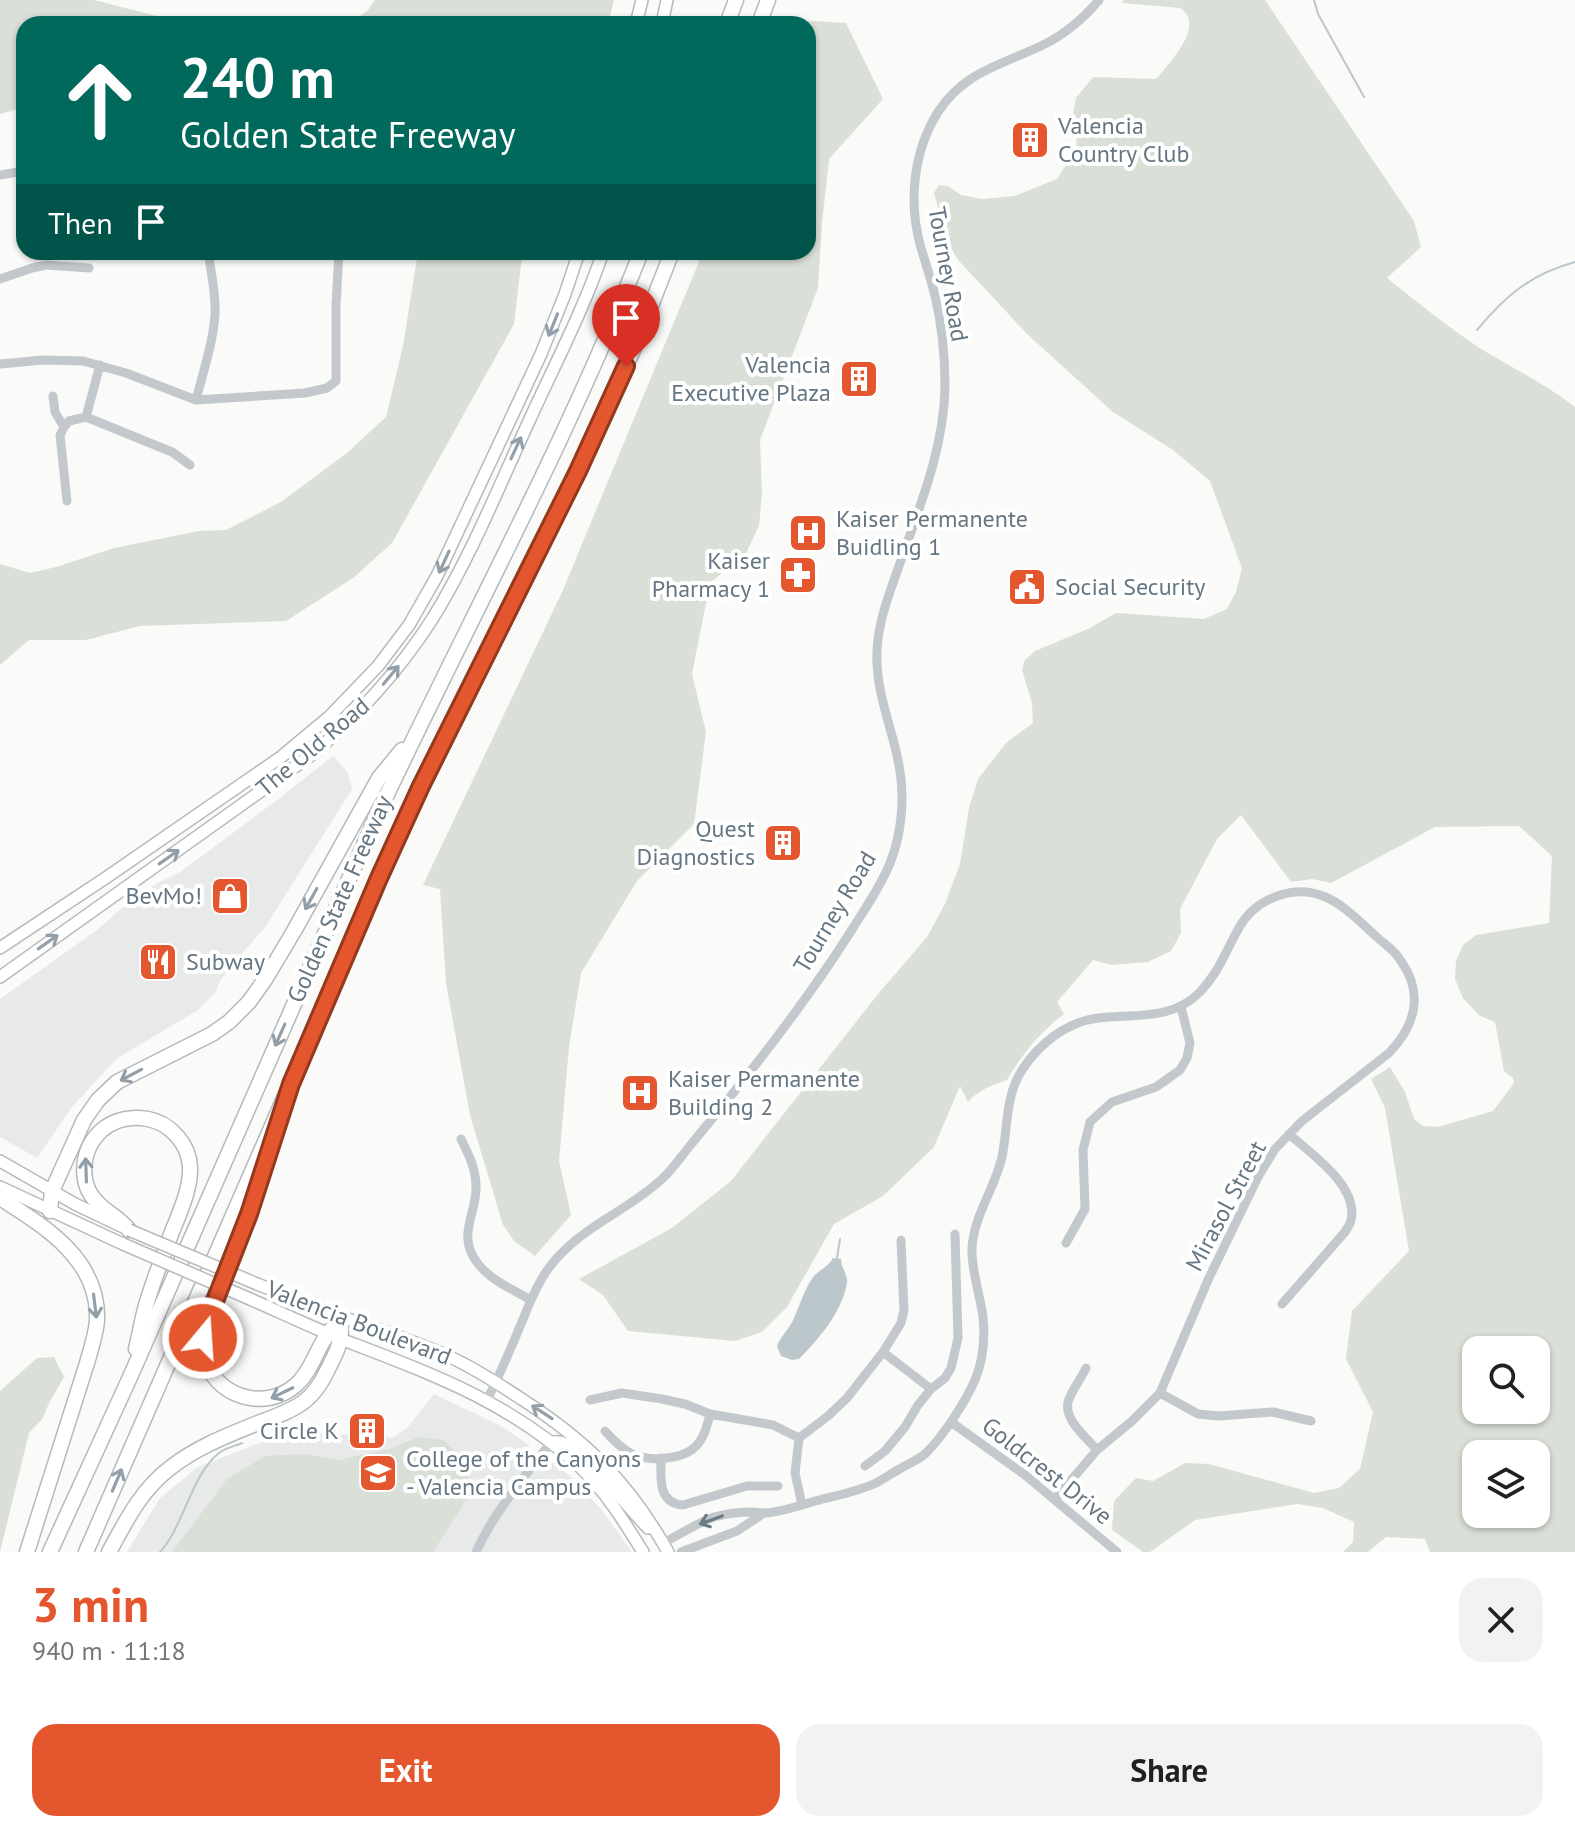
<!DOCTYPE html>
<meta charset="utf-8">
<style>
body{margin:0;font-family:"PT Sans",sans-serif;background:#f2f2f2;color:#202124;height:100vh;display:flex;flex-direction:column;font-size:30px;white-space:nowrap}
*{box-sizing:border-box;margin:0}
p{font-size:26px;color:#757577}
.icon{flex:none;width:44px;height:44px;fill:none;stroke:currentColor;stroke-width:2;stroke-linecap:round;stroke-linejoin:round}
.map{position:relative;height:1552px;overflow:hidden}
.panel{display:flex;flex-direction:column;background:#fff;flex:1}
.panel>*{flex:none}
.hud{position:absolute;left:16px;top:16px;width:800px;height:244px;border-radius:24px;box-shadow:0 2px 6px #0004;background:#00695c;color:#fff;overflow:hidden}
.buttons{position:absolute;left:1462px;top:1336px;display:grid;gap:16px}
.buttons a{display:grid;place-items:center;width:88px;height:88px;border-radius:16px;background:#fff;box-shadow:0 2px 6px #0004;font-size:40px}
.pin{position:absolute;display:grid;place-items:center;width:68px;height:68px;color:#fff;margin:-82px -34px;border-radius:50% 50% 50% 0;rotate:-45deg;box-shadow:0 0 8px #0007}
.pin .icon{rotate:45deg}
.me{position:absolute;width:88px;margin:-44px;rotate:18deg;stroke-linejoin:round;filter:drop-shadow(0 0 6px #0008)}
.turn{display:flex;align-items:center;gap:28px;height:168px;padding:0 32px;font-size:36px}
.turn .icon{width:104px;height:104px;stroke-width:2.5}
.turn b{display:block;font-size:56px;line-height:68px}
.then{display:flex;align-items:center;height:76px;padding:0 32px;background:#0003;gap:16px;font-size:30px}
.round{display:grid;place-items:center;flex:none;width:84px;height:84px;border-radius:24px;background:#f2f2f2}
.summary{display:flex;align-items:center;justify-content:space-between;height:136px;padding:0 32px}
h1{font-size:48px;font-weight:700;line-height:60px;color:#e4572e}
.button{display:flex;gap:16px;margin-top:auto;padding:16px 32px}
.button a{flex:1;height:92px;border-radius:24px;background:#e4572e;color:#fff;font-size:32px;font-weight:700;line-height:92px;text-align:center}
.button a+a{background:#f2f2f2;color:#202124}
.map>svg:first-child{display:block}
</style>
<div class="map">
<svg width="1575" height="1552" viewBox="0 0 1575 1552">
<rect width="100%" height="100%" fill="#fafaf8"/>
<path fill="#e8e9e9" d="M333,756L348,773L352,789L266,926L238,958L220,981L215,993L198,1010L116,1059L72,1107L37,1158L0,1137V999L97,930L124,906L158,883L179,873L281,797Z
M434,1394L501,1426L526,1443L529,1445L530,1450L546,1463H554L572,1478L601,1509L632,1552H127L160,1498L198,1467L290,1431L392,1438L406,1429Z"/>
<path fill="#dadfd7" fill-rule="evenodd" d="M0,0H94L188,24H24V107L0,114Z
M375,0H614L608,24H349L368,10Z
M1124,0H1265L1414,221L1421,247L1387,278C1417,302 1447,326 1478,347C1510,367 1545,383 1575,407V1552H1430L1425,1539L1386,1537L1368,1552H1343L1353,1542L1354,1522L1323,1508L1297,1504L1195,1520L1150,1552H1143L1112,1530L1114,1501L1136,1478L1153,1481L1185,1463L1209,1464L1314,1493L1339,1488L1360,1469L1373,1412L1346,1359L1352,1311L1409,1251L1385,1108L1371,1079L1390,1067L1405,1092L1414,1119L1423,1126L1438,1127L1493,1111L1514,1083L1513,1078L1504,1071L1495,1022L1480,1016L1463,998L1455,979L1456,961L1463,945L1476,935L1549,923L1552,856L1519,826L1435,827L1331,883L1312,879L1291,882L1241,815L1217,839L1180,909L1181,933L1171,951L1148,962L1111,965L1093,960L1057,1002L1064,1014C1038,1034 1023,1053 1007,1080C992,1085 978,1090 968,1102L960,1086L934,1147L883,1196L834,1224L787,1307L762,1332L735,1341L628,1331L603,1295L579,1279L672,1228L731,1181L878,994L927,937L945,904L960,864L969,808L978,779L1006,743L1033,723L1032,703L1022,670L1025,660L1035,651L1090,628L1116,613L1204,619L1227,609L1236,592L1242,568L1210,481L1173,450L1113,412L1027,334L959,261L948,244L934,193L939,185L948,186L961,195L982,199L1015,196L1057,179L1076,149L1077,132L1073,114L1076,98L1093,77L1155,79L1158,77C1171,61 1206,24 1180,8L1122,3ZM1476,1350H1536V1410H1476ZM1476,1454H1536V1514H1476Z
M794,20L846,23L883,99L829,159L822,223L818,288L760,440L762,493L759,526L746,553L710,583L692,674L706,732L694,824L637,881L581,973L569,1047L559,1161L571,1215L535,1256L514,1241L503,1225L470,1115L446,983L440,889L423,885L563,590L703,252H808V24H793Z
M418,252H526L521,264L514,324L392,543L353,578L286,621L140,626L86,640H29L0,665V564L30,573L56,567L114,548L199,531L226,530L281,502L348,452L386,417L403,346Z
M54,1357L64,1377L49,1403L43,1418L29,1433L0,1552V1391L37,1358Z
M419,1437L443,1440L468,1463L467,1499L433,1552H172L227,1479L265,1456L306,1454L339,1460L389,1449Z"/>
<path fill="#bbc7cb" d="M833,1258L841,1259C841,1268 848,1274 847,1283C842,1312 819,1339 799,1359L792,1360L781,1356L777,1346C781,1336 790,1328 794,1318C800,1305 805,1287 814,1276C821,1269 828,1267 833,1258Z"/>
<g fill="none" stroke-linecap="round" stroke-linejoin="round">
<path stroke="#bbc7cb" stroke-width="2" d="M1314,0L1318,14L1364,97
M1477,330C1505,296 1531,274 1575,262
M837,1258L840,1239
M160,1552C184,1526 191,1475 219,1453C225,1448 235,1446 242,1443"/>
<g stroke="#b5babe" stroke-width="14">
<path id="major" d="M636,24L642,0
M662,24L667,0
M0,948L107,877L281,757L329,717L378,666L409,625L437,576L541,354L565,294L579,252
M0,977L310,756C357,717 398,672 431,621C470,559 499,486 530,419C555,364 584,309 603,252
M0,1161L75,1204L121,1226
M0,1187L123,1244
M257,1284C285,1295 313,1306 342,1317C378,1330 415,1341 450,1357C476,1369 499,1384 523,1400C588,1442 630,1484 668,1552
M250,1299C282,1313 313,1328 346,1341C432,1374 512,1403 581,1468C606,1492 625,1523 643,1552
M551,1442C554,1442 560,1441 563,1443C582,1448 631,1511 648,1528"/>
</g>
<g stroke="#b4b9bd" stroke-width="17">
<path id="highway" d="M727,24L736,0
M759,24L768,0
M267,1157L249,1214L206,1324C204,1334 202,1344 204,1355C213,1397 266,1413 297,1384C308,1374 313,1360 320,1347C325,1336 334,1326 341,1317
M0,1198C45,1227 99,1259 97,1320C96,1334 91,1349 87,1363L27,1552
M50,1211L52,1191L84,1120L98,1100L117,1082L212,1034L229,1022L249,1002L266,978L294,931L379,778L402,750
M129,1230C119,1218 111,1215 101,1206C77,1186 80,1150 102,1130C115,1119 132,1116 148,1119C170,1123 189,1144 190,1167C191,1190 178,1216 170,1237C161,1262 150,1288 144,1313C141,1325 139,1337 136,1349
M50,1552L131,1375L375,820C463,631 565,447 641,252
M86,1552L401,830L591,444L638,339L672,252
M109,1552C126,1521 141,1490 170,1468C198,1446 231,1434 263,1421C277,1416 291,1411 302,1403C315,1394 322,1382 328,1369C339,1348 342,1341 341,1317"/>
</g>
<path stroke="#c3c8cc" stroke-width="9" d="M0,175L24,171
M0,279L32,268L46,265L89,268
M0,364L43,360L83,361L126,373L196,400L305,393L327,388L336,381V305L339,252
M53,396L55,412L64,427L69,421L86,417L100,365
M196,400C203,372 213,344 215,314C216,293 211,272 208,252
M86,417L172,452L190,465
M64,427L60,435L67,501
M461,1139C469,1155 476,1169 476,1187C477,1214 455,1236 479,1265C492,1281 514,1290 531,1300
M1066,1243L1085,1209L1083,1150L1090,1122L1112,1102L1156,1087L1180,1070L1187,1058L1190,1043L1181,1007
M1282,1304L1345,1232C1347,1228 1350,1225 1351,1220C1359,1186 1311,1154 1289,1134
M883,1352L931,1389
M1086,1368C1081,1379 1071,1391 1068,1402C1064,1420 1087,1438 1097,1450
M1160,1393L1198,1414L1219,1416L1273,1412L1311,1421
M487,1400C501,1373 512,1345 524,1317C531,1299 539,1280 551,1265C582,1226 626,1212 662,1179C672,1170 680,1158 689,1147C706,1126 724,1105 741,1083C781,1033 819,982 853,928C866,907 881,886 890,863C902,834 905,796 899,765C892,727 875,691 877,651C878,621 890,592 900,563C920,506 944,448 945,387C945,357 942,325 935,296C931,280 926,264 921,248C908,203 913,152 938,112C964,72 1001,65 1041,46C1064,35 1083,19 1099,0
M590,1400L622,1393L662,1399L685,1404L710,1414L773,1425L799,1438
M951,1422L1025,1475L1117,1552
M605,1431C613,1440 623,1450 634,1455C651,1461 680,1460 694,1448C704,1439 707,1426 710,1414
M799,1438L828,1416L847,1398L883,1352L901,1323L904,1310L901,1240
M799,1438L795,1473L802,1505
M661,1458C661,1477 657,1503 683,1505L747,1486H778
M865,1466L885,1451L905,1427L918,1405L931,1389L945,1378L951,1368L958,1338L955,1234
M663,1543C679,1535 697,1523 714,1517C725,1514 740,1512 752,1512C756,1512 761,1513 765,1513C781,1512 799,1506 815,1501C834,1496 857,1492 876,1483C885,1478 894,1472 903,1467C910,1463 919,1459 925,1454C942,1438 966,1401 975,1380C983,1361 985,1337 983,1317C980,1294 971,1270 972,1248C974,1215 995,1188 1002,1157C1008,1128 1005,1096 1022,1070C1039,1044 1066,1022 1098,1018C1135,1014 1173,1020 1200,992C1220,971 1226,950 1240,926C1256,899 1293,884 1323,896C1344,904 1362,924 1379,939C1386,945 1396,952 1401,961C1424,994 1415,1026 1389,1053L1302,1121L1275,1149L1258,1177L1208,1280L1160,1393L1132,1421L1097,1450L1055,1499
M476,1552C494,1512 524,1478 551,1442
M681,1552L737,1531L764,1513"/>
<use href="#major" stroke="#fff" stroke-width="11"/>
<use href="#highway" stroke="#fff" stroke-width="14"/>
<g stroke="#b5babe" stroke-width="14" stroke-linecap="butt">
<path id="major-bridge" d="M129,1230L257,1284
M123,1244L250,1299"/>
</g>
<use href="#major-bridge" stroke="#fff" stroke-width="11"/>
</g>
<defs><path id="oneway-shaft" d="M-6 0H5M1.5-3L5.5 0L1.5 3" fill="none" stroke-width="1.6" stroke-linecap="round" stroke-linejoin="round" transform="scale(2)"/></defs>
<g stroke="#939fa8">
<use href="#oneway-shaft" transform="translate(553 325) rotate(112)"/>
<use href="#oneway-shaft" transform="translate(516 448) rotate(-65)"/>
<use href="#oneway-shaft" transform="translate(444 562) rotate(115)"/>
<use href="#oneway-shaft" transform="translate(391 675) rotate(-50)"/>
<use href="#oneway-shaft" transform="translate(169 857) rotate(-35)"/>
<use href="#oneway-shaft" transform="translate(311 899) rotate(119)"/>
<use href="#oneway-shaft" transform="translate(48 942) rotate(-35)"/>
<use href="#oneway-shaft" transform="translate(280 1035) rotate(114)"/>
<use href="#oneway-shaft" transform="translate(131 1075) rotate(152)"/>
<use href="#oneway-shaft" transform="translate(86 1170) rotate(-92)"/>
<use href="#oneway-shaft" transform="translate(95 1306) rotate(83)"/>
<use href="#oneway-shaft" transform="translate(282 1393) rotate(154)"/>
<use href="#oneway-shaft" transform="translate(542 1412) rotate(-147)"/>
<use href="#oneway-shaft" transform="translate(117 1480) rotate(-67)"/>
</g>
<use stroke="#6a7a87" href="#oneway-shaft" transform="translate(711 1520) rotate(160)"/>
<g fill="none" stroke-linecap="round" stroke-linejoin="round">
<g stroke="#94391e" stroke-width="20">
<path id="route" d="M203,1338L206,1324L249,1214L291,1084L379,878L421,786L578,471L626,366"/>
</g>
<use href="#route" stroke="#e4572e" stroke-width="14"/>
</g>
<defs>
<g id="building-square" transform="scale(2)"><rect x="-9" y="-9" width="18" height="18" rx="4" fill="#e4572e" stroke="#fff"/><path d="M-4-6H4V6H1V3H-1V6H-4ZM-2.5-4.3h1.7v1.8h-1.7ZM.8-4.3h1.7v1.8H.8ZM-2.5-1h1.7V.8h-1.7ZM.8-1h1.7V.8H.8Z" fill="#fff"/></g>
<g id="hospital-square" transform="scale(2)"><rect x="-9" y="-9" width="18" height="18" rx="4" fill="#e4572e" stroke="#fff"/><path d="M-5-5h3v3.5h4V-5h3V5h-3V1.5h-4V5h-3Z" fill="#fff"/></g>
<g id="pharmacy-square" transform="scale(2)"><rect x="-9" y="-9" width="18" height="18" rx="4" fill="#e4572e" stroke="#fff"/><path d="M-2-6h4v4h4v4h-4v4h-4v-4h-4v-4h4Z" fill="#fff"/></g>
<g id="civic-square" transform="scale(2)"><rect x="-9" y="-9" width="18" height="18" rx="4" fill="#e4572e" stroke="#fff"/><path d="M-.6-6.5H3V-4.5H.6V-3L4-1V1h2V6H-6V1h2V-1L-.6-3ZM-1.2 2.5V6h2.4V2.5Z" fill="#fff"/></g>
<g id="shop-square" transform="scale(2)"><rect x="-9" y="-9" width="18" height="18" rx="4" fill="#e4572e" stroke="#fff"/><path d="M-5-2.5h2.3a2.7 3.5 0 0 1 5.4 0H5L5.5 6h-11ZM-1.5-2.5h3a1.5 2.3 0 0 0-3 0Z" fill="#fff"/></g>
<g id="restaurant-square" transform="scale(2)"><rect x="-9" y="-9" width="18" height="18" rx="4" fill="#e4572e" stroke="#fff"/><path d="M-5-6h1v4h1v-4h1v4h1v-4h1v5L-1.5 .5V6h-2V.5L-5-1ZM5-6V6H3V1.5H1.5Q1.5-4 5-6Z" fill="#fff"/></g>
<g id="university-square" transform="scale(2)"><rect x="-9" y="-9" width="18" height="18" rx="4" fill="#e4572e" stroke="#fff"/><path d="M0-5L7-2L0 1L-7-2ZM-4 1L0 2.5L4 1V4Q0 6-4 4Z" fill="#fff"/></g>
</defs>
<g fill-rule="evenodd">
<use href="#building-square" x="1030" y="140"/>
<use href="#building-square" x="859" y="379"/>
<use href="#hospital-square" x="808" y="533"/>
<use href="#pharmacy-square" x="798" y="575"/>
<use href="#civic-square" x="1027" y="587"/>
<use href="#building-square" x="783" y="843"/>
<use href="#shop-square" x="230" y="896"/>
<use href="#restaurant-square" x="158" y="962"/>
<use href="#hospital-square" x="640" y="1093"/>
<use href="#building-square" x="367" y="1431"/>
<use href="#university-square" x="378" y="1473"/>
</g>
<g text-anchor="middle" stroke-width="8" stroke-linejoin="round" paint-order="stroke">
<g font-size="24" fill="#657683" stroke="#fff" text-anchor="start">
<text x="1058" y="134">Valencia<tspan x="1058" dy="28">Country Club</tspan></text>
<text x="831" y="373" text-anchor="end">Valencia<tspan x="831" dy="28">Executive Plaza</tspan></text>
<text x="836" y="527">Kaiser Permanente<tspan x="836" dy="28">Buidling 1</tspan></text>
<text x="770" y="569" text-anchor="end">Kaiser<tspan x="770" dy="28">Pharmacy 1</tspan></text>
<text x="1055" y="595">Social Security</text>
<text x="755" y="837" text-anchor="end">Quest<tspan x="755" dy="28">Diagnostics</tspan></text>
<text x="202" y="904" text-anchor="end">BevMo!</text>
<text x="186" y="970">Subway</text>
<text x="668" y="1087">Kaiser Permanente<tspan x="668" dy="28">Building 2</tspan></text>
<text x="339" y="1439" text-anchor="end">Circle K</text>
<text x="406" y="1467">College of the Canyons<tspan x="406" dy="28">- Valencia Campus</tspan></text>
</g>
<g font-size="24" fill="#657683" stroke="#fff">
<text transform="translate(948 274) rotate(80)" y="8">Tourney Road</text>
<text transform="translate(313 747) rotate(-40)" y="8">The Old Road</text>
<text transform="translate(340 899) rotate(-66)" y="8">Golden State Freeway</text>
<text transform="translate(835 912) rotate(-59)" y="8">Tourney Road</text>
<text transform="translate(1226 1206) rotate(-62)" y="8">Mirasol Street</text>
<text transform="translate(359 1323) rotate(21)" y="8">Valencia Boulevard</text>
<text transform="translate(1047 1471) rotate(38)" y="8">Goldcrest Drive</text>
</g>
</g>
</svg>
<div class="buttons">
<a><svg class="icon" aria-label="search" viewBox="0 0 24 24"><circle cx="10" cy="10" r="6"/><path d="M15 15l6 6"/></svg></a>
<a><svg class="icon" aria-label="layers" viewBox="0 0 24 24"><path d="M12 4l9 5-9 5-9-5zM3 14l9 5 9-5"/></svg></a>
</div>
<div class="pin" style="left:626px;top:366px;background:#d93025"><svg class="icon" aria-label="arrive" viewBox="0 0 24 24"><path d="M6 21V4h12l-3 4 3 4H6"/></svg></div>
<svg class="me" style="left:203px;top:1338px" viewBox="-20 -20 40 40"><circle r="17" fill="#e4572e" stroke="#fff" stroke-width="3"/><path d="M0-11L8 9 0 5-8 9z" fill="#fff"/></svg>
<div class="hud">
<div class="turn"><svg class="icon" aria-label="ahead" viewBox="0 0 24 24"><path d="M12 20V5M6 11l6-6 6 6"/></svg><div><b>240 m</b>Golden State Freeway</div></div>
<div class="then">Then<svg class="icon" aria-label="arrive" viewBox="0 0 24 24"><path d="M6 21V4h12l-3 4 3 4H6"/></svg></div>
</div>
</div>
<section class="panel">
<div class="summary"><div><h1>3 min</h1><p>940 m · 11:18</p></div><a class="round"><svg class="icon" aria-label="close" viewBox="0 0 24 24"><path d="M6 6l12 12M18 6L6 18"/></svg></a></div>
<div class="button"><a>Exit</a><a>Share</a></div>
</section>
